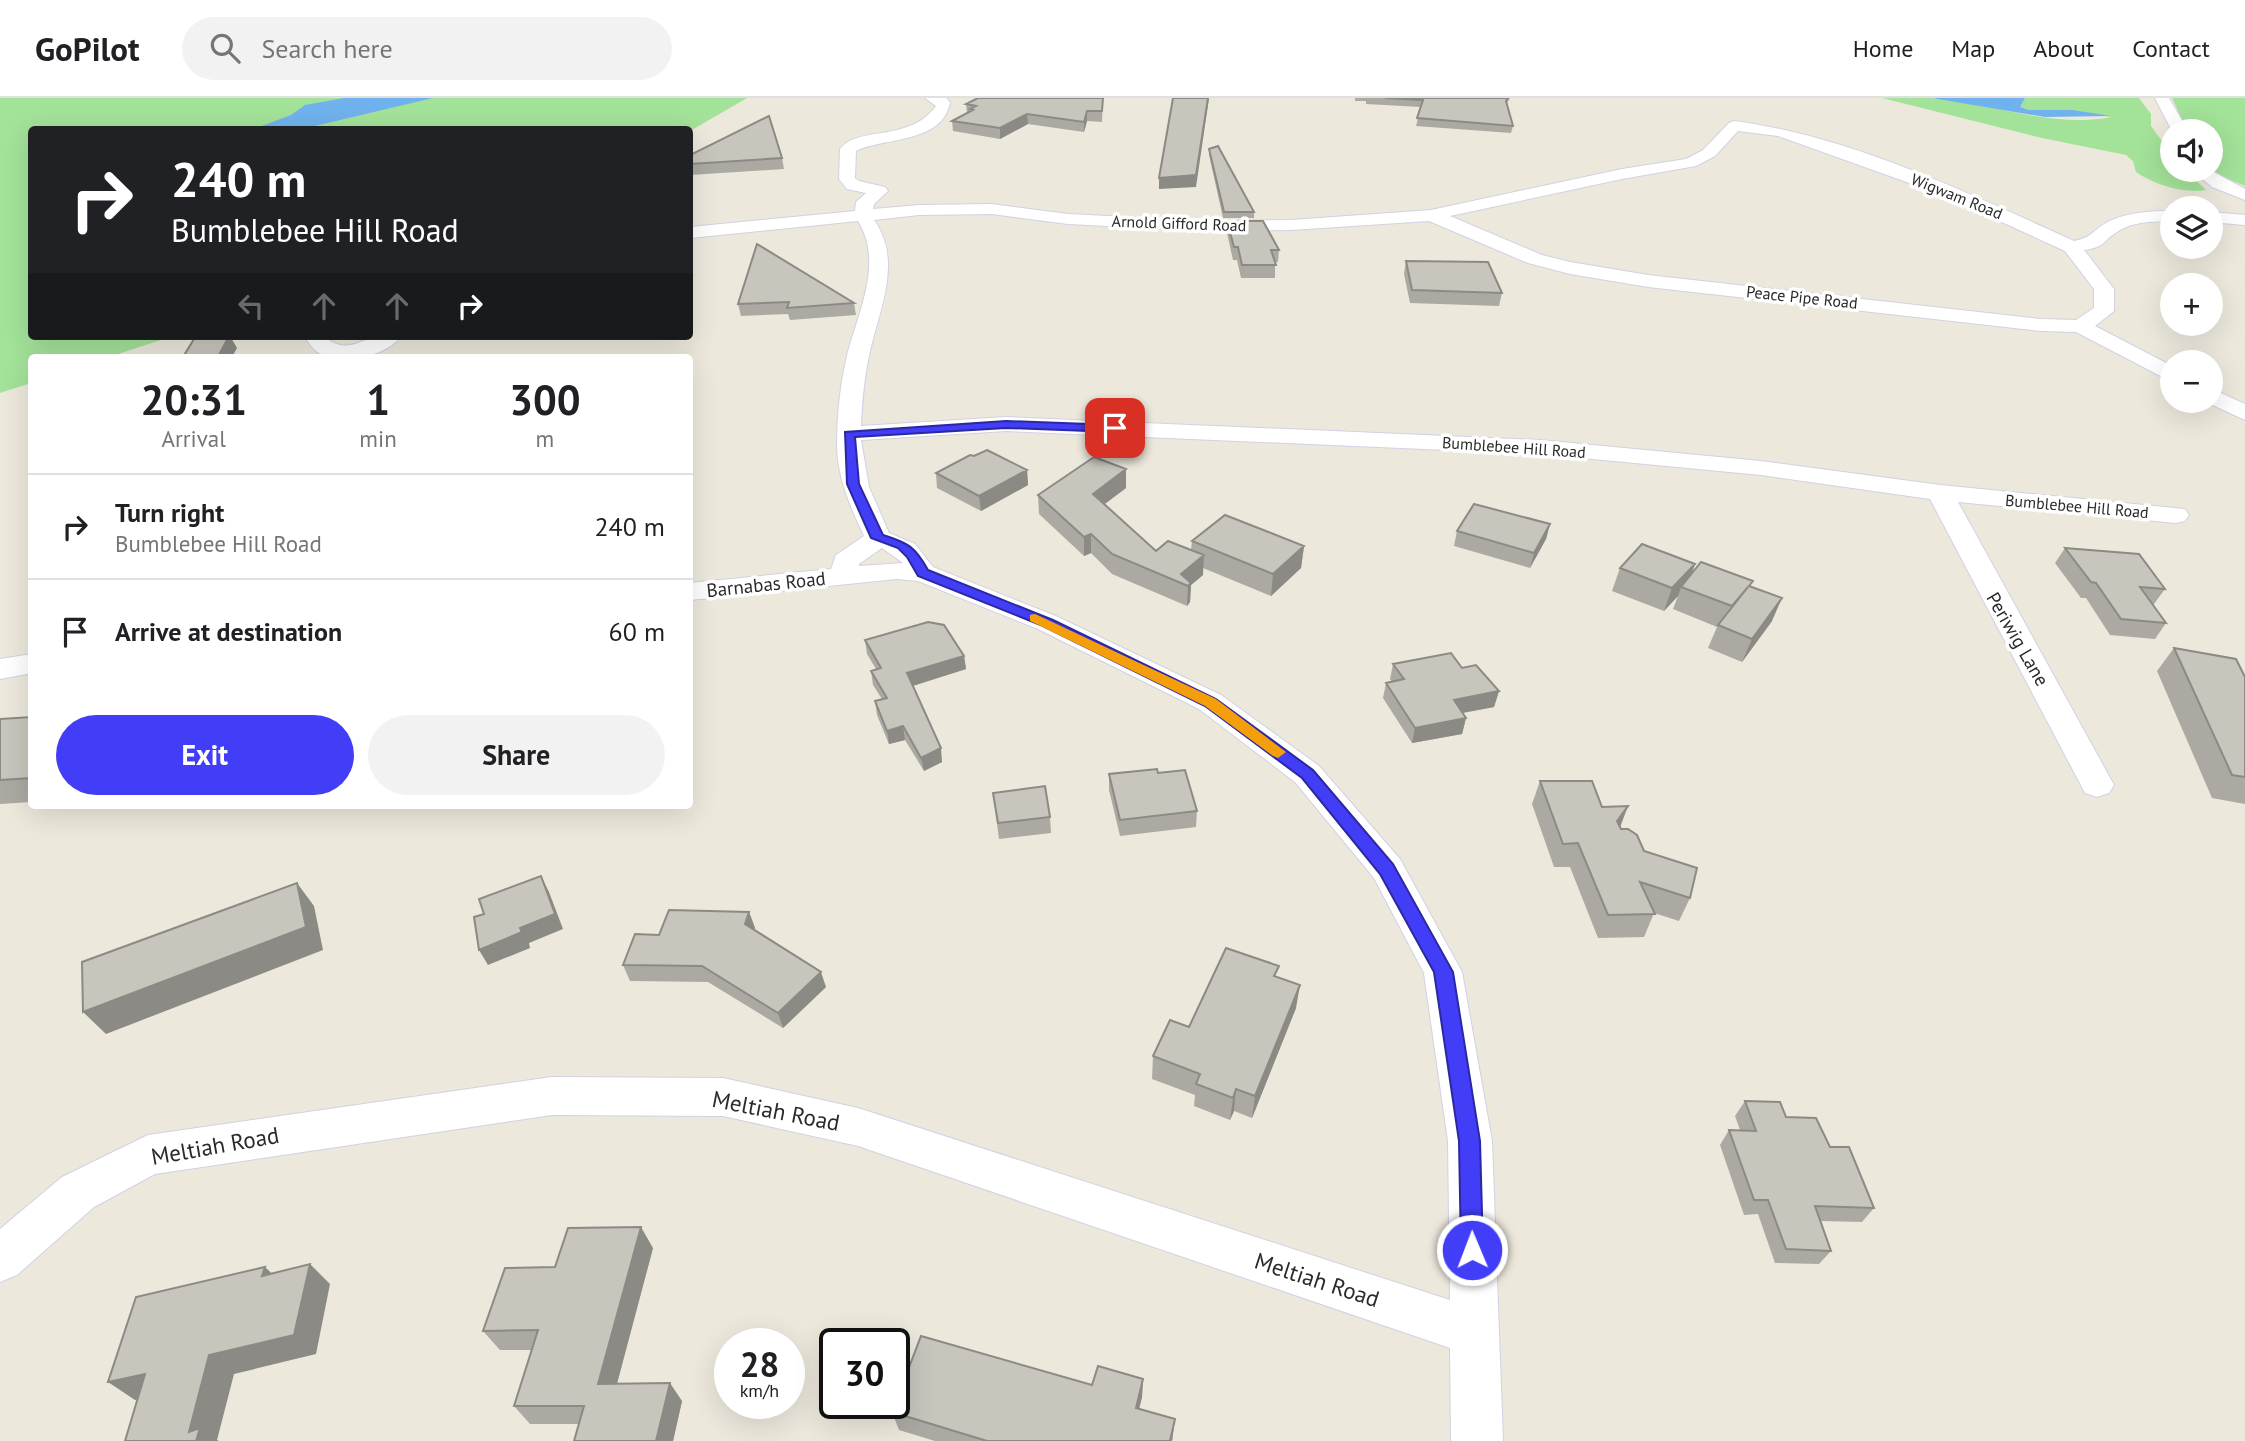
<!DOCTYPE html>
<meta charset="utf-8">
<style>
body{margin:0;font-family:"PT Sans",sans-serif;background:#f2f2f2;color:#202124;height:100vh;display:flex;flex-direction:column;font-size:26px;white-space:nowrap}
*{box-sizing:border-box;margin:0}
p{font-size:23px;color:#757577}
.icon{flex:none;width:38px;height:38px;fill:none;stroke:currentColor;stroke-width:2;stroke-linecap:round;stroke-linejoin:round}
.map{position:relative;flex:1;overflow:hidden}
.sheet{position:absolute;left:28px;top:256px;width:665px;height:455px;display:flex;flex-direction:column;background:#fff;border-radius:7px;box-shadow:0 7px 28px #0002}
.sheet>*{flex:none}
.guide{position:absolute;left:28px;top:28px;width:665px;height:214px;border-radius:7px;box-shadow:0 7px 28px #0002;background:#202124;color:#fff;overflow:hidden}
.buttons{position:absolute;left:2160px;top:21px;display:grid;gap:14px}
.buttons a{display:grid;place-items:center;width:63px;height:63px;border-radius:50%;background:#fff;box-shadow:0 7px 28px #0002;font-size:35px}
.speed{position:absolute;left:714px;top:1230px;display:flex;gap:14px;font-size:35px;font-weight:700;text-align:center}
.speed>*{display:grid;place-content:center;width:91px;height:91px;border-radius:50%;background:#fff;box-shadow:0 7px 28px #0002;line-height:1}
.speed small{font-size:18px;font-weight:400}
.speed .limit{border:4px solid #111;border-radius:10px;background:#fff;color:#111}
.pin{position:absolute;display:grid;place-items:center;width:60px;height:60px;color:#fff;margin:-30px;border-radius:14px;box-shadow:0 4px 10px #0006}
.me{position:absolute;width:77px;margin:-38px;rotate:359deg;stroke-linejoin:round;filter:drop-shadow(0 0 5px #0008)}
.turn{display:flex;align-items:center;gap:24px;height:147px;padding:0 28px;font-size:32px}
.turn .icon{width:91px;height:91px;stroke-width:2.5}
.turn b{display:block;font-size:49px;line-height:60px}
.lanes{display:flex;align-items:center;height:66px;padding:0 28px;background:#0003;justify-content:center;gap:35px;direction:ltr}
.lanes .off{opacity:.35}
.eta{display:flex;justify-content:space-evenly;align-items:center;height:119px;text-align:center}
.eta b{font-size:42px;font-weight:700;line-height:49px}
.action{display:flex;gap:14px;margin-top:auto;padding:14px 28px}
.action a{flex:1;height:80px;border-radius:42px;background:#423ef7;color:#fff;font-size:28px;font-weight:700;line-height:80px;text-align:center}
.action a+a{background:#f2f2f2;color:#202124}
ul{padding:0;list-style:none}
li{display:flex;align-items:center;gap:21px;height:105px;padding:0 28px;border-top:2px solid #e0e0e0}
li div{flex:1}
li b{display:block;font-size:26px}
li em{font-style:normal}
header{display:flex;align-items:center;gap:42px;box-sizing:border-box;height:98px;padding:0 35px;background:#fff;border-bottom:2px solid #e0e0e0}
header strong{font-size:33px}
nav{display:flex;gap:38px;margin-inline-start:auto;font-size:24px}
.search{width:490px;height:63px;background:#f2f2f2;display:flex;align-items:center;gap:18px;box-sizing:border-box;padding:0 24px;border-radius:38px;color:#757577;font-size:26px}
.map>svg:first-child{display:block}
</style>
<header>
<strong>GoPilot</strong>
<div class="search"><svg class="icon" aria-label="search" viewBox="0 0 24 24"><circle cx="10" cy="10" r="6"/><path d="M15 15l6 6"/></svg>Search here</div>
<nav><a>Home</a><a>Map</a><a>About</a><a>Contact</a></nav>
</header>
<div class="map">
<svg width="2245" height="1343" viewBox="0 0 2245 1343">
<rect width="100%" height="100%" fill="#ece8dc"/>
<path fill="#a3e299" d="M0,0H747L690,33L32,32V238H173L109,259H32L31,285L0,295Z
M1882,0C1898,0 1914,0 1930,0C1989,4 2052,31 2111,19L2073,12H2029L2020,9L2025,0H2139L2151,16V28L2172,57V72H2185L2206,92C2184,96 2155,87 2136,74L2133,63L2126,57L2042,40Z
M2172,0H2245V88L2209,73L2210,33H2187Z"/>
<path fill="#70b2ed" d="M344,0H433L302,31H253L291,17L305,7Z
M1932,0H2025L2020,9L2029,12H2073L2111,18L2045,19Z"/>
<g fill="none" stroke-linecap="round" stroke-linejoin="round">
<g stroke="#d2d1e3" stroke-width="2">
<path id="street" d="M925,0H946L950,4C943,46 884,39 856,53L855,80L859,83L885,89L888,93L874,106L873,111L919,107L992,106L1068,116L1207,123L1291,122L1431,112L1622,71L1686,61L1703,52L1729,25L1734,23C1850,38 1968,95 2074,143C2093,140 2095,129 2112,122C2130,114 2152,113 2172,113V123C2153,124 2133,123 2117,134C2101,144 2106,149 2084,152L2114,191V213L2095,228L2172,268V284L2076,234L2041,233L1648,189L1570,176L1528,165L1429,123L1291,132L1207,133L1068,126L992,116L919,117L874,122C904,164 878,213 869,258C864,281 862,304 861,328L1006,319L1540,342L1761,363L1940,387L2185,411L2189,417L2185,423L2176,425L1958,404L2114,687L2109,695L2097,699L2085,695L1930,401L1761,377L1540,356L1006,333L861,342L869,389L889,435L915,446L933,469L1058,519L1221,597L1319,668L1400,761L1462,874L1492,1043L1503,1343H1451L1450,1250L858,1048L723,1018L552,1017L155,1076L94,1109L17,1177L0,1184V1131L62,1079L148,1037L552,979L723,980L858,1010L1450,1202L1448,1043L1424,875L1374,780L1295,684L1199,611L1038,531L918,483L897,481L690,502V485L831,471L836,457L864,438C850,408 837,379 837,346C837,318 840,289 846,262C856,218 885,166 858,123L690,140V129L855,113L856,104L866,95L847,91L839,81L840,51C859,27 909,45 936,8ZM1738,33L1778,38L1940,96L2065,153L2094,191V210L2076,222L2041,221L1648,177L1570,164L1542,157L1450,118L1622,81L1696,68L1715,58ZM882,450L903,465L859,468V466Z
M2155,0H2169L2188,33H2172Z
M2192,72H2210L2245,91V102L2212,89Z
M2210,114L2245,117V127L2210,124Z
M307,238H329L330,243C349,254 360,242 378,238C385,237 394,238 401,238C386,259 344,266 321,256C314,253 310,246 305,240Z
M2210,290L2245,306V322L2204,303H2210Z
M32,556V575L0,581V561Z"/>
</g>
<use href="#street" fill="#fff" fill-rule="evenodd"/>
</g>
<path fill="#aba9a2" d="M978,0H1103L1102,24L1087,23L1084,34L1028,26L1000,41L953,33L952,23L967,15L966,6Z
M1355,0H1510L1507,5L1513,28L1511,35L1416,28L1421,9L1366,6V3H1355Z
M1209,51L1254,114V120H1223L1209,57Z
M690,57L782,60L784,71L690,77Z
M1227,123L1279,152L1278,164H1275V180H1241L1237,162H1233L1227,135Z
M757,146L854,205L856,217L790,222L788,216L741,218L738,206Z
M1406,163L1502,195L1499,208L1410,205L1404,176Z
M974,358L1027,372L1028,387L981,413L937,390L936,375Z
M1126,390L1104,406L1156,453L1191,452L1192,443L1304,448L1301,470L1271,498L1203,470V477L1191,487L1190,504L1187,508L1112,476L1091,455L1084,458L1039,416L1038,397Z
M1550,426L1546,441L1530,470L1454,448L1457,433Z
M2065,450L2165,491L2154,506H2152L2166,525L2155,541L2110,537L2086,500H2081L2055,465Z
M1695,466L1692,475L1751,488L1772,523L1742,564L1708,550L1717,529L1673,511L1678,498L1664,513L1612,493L1620,470Z
M865,542L964,558L966,571L913,588L942,664L924,673L905,642L889,646L877,617L875,603L882,601L873,587L871,573L876,571L867,556Z
M2174,550L2245,579V706L2212,700L2157,573Z
M1393,566L1462,570L1499,593L1494,609L1463,615L1466,620L1462,636L1412,645L1383,600L1386,585L1392,584L1390,581Z
M32,619V704L0,706V621Z
M1158,675L1197,713L1196,729L1120,738L1109,692V676Z
M1540,683L1602,709L1621,731L1690,800L1679,823L1654,815L1644,839L1598,840L1570,769H1554L1532,706Z
M993,695L1050,719L1051,735L999,741Z
M749,814L755,830L754,831L826,889L783,930L708,884L630,883L623,867L659,837Z
M1277,879L1296,910L1252,1020L1234,1013L1230,1022L1194,1008L1195,997L1152,981L1153,958L1189,929Z
M1745,1003L1786,1019L1830,1049L1874,1110L1862,1124L1820,1123L1831,1153L1819,1166L1775,1165L1758,1116L1744,1117L1720,1047L1729,1032H1740L1735,1018Z
M653,1150L617,1286L682,1303L673,1343H574L579,1326H530L514,1308L532,1252H500L483,1233L555,1169Z
M1143,1281L1142,1299L1139,1311L1175,1321L1172,1343H935L899,1332L892,1314Z"/>
<path fill="#8b8a84" d="M1208,0H1209L1196,89L1159,91V80Z
M1087,13V23L1084,34V24Z
M1027,16L1028,26L1000,41V30Z
M229,238H230L237,250L232,259H218Z
M1126,371V390L1093,415V396Z
M1027,372L1028,387L981,413L979,398Z
M1550,426L1546,441L1530,470L1534,455Z
M1091,436V455L1084,458V439Z
M1304,448L1301,470L1271,498L1273,476Z
M1204,457L1203,477L1191,487L1190,504L1187,508L1188,488L1181,476Z
M1695,466L1687,489H1681L1678,498L1664,513L1672,490Z
M1782,500L1772,523L1742,564L1752,541Z
M964,558L966,571L909,589L907,575Z
M1499,593L1494,609L1450,617L1454,602Z
M1466,620L1462,636L1412,645L1415,630Z
M903,628L905,642L889,646L887,633Z
M941,650L942,664L924,673L921,660Z
M1628,708L1619,732L1617,723Z
M541,778L549,794L563,831L529,845L530,850L488,867L479,852Z
M297,785L314,808L323,852L106,936L83,914Z
M749,814L755,830L751,842L745,826Z
M821,874L826,889L783,930L778,915Z
M1300,887L1296,910L1252,1020L1255,998Z
M1236,991L1234,1013L1230,1022L1233,1000Z
M641,1129L653,1150L612,1304L598,1286Z
M310,1166L330,1186L316,1256L234,1276L217,1342L219,1343H196L189,1334L209,1257Z
M265,1169L286,1189L262,1178Z
M145,1276L171,1294L135,1302L108,1284Z
M1143,1281L1142,1299L1135,1327L1136,1310Z
M670,1285L682,1303L673,1343H656Z
M1175,1321L1172,1343H1170Z"/>
<path fill="#c7c5bc" stroke="#8b8a84" stroke-width="2" d="M978,0H1103L1102,13H1087L1084,24L1027,16L1000,30L952,23L973,12L970,11L976,8L966,6Z
M1173,0H1208L1196,77L1159,80Z
M1385,0H1508L1506,3L1513,28L1417,20L1423,2Z
M769,18L782,60L690,66V57Z
M1218,48L1254,114H1224L1209,51Z
M1227,123H1263L1279,152H1271L1276,167H1242L1238,149H1234Z
M757,146L854,205L787,210L789,204L738,206Z
M1406,163L1488,164L1502,195L1412,192Z
M219,238H229L218,259H183L194,241Z
M987,352L1027,372L979,398L936,375L970,357L974,358Z
M1094,359L1126,371L1093,396L1156,453L1168,443L1204,457L1181,476L1191,485L1188,488L1112,456L1091,436L1084,439L1038,397Z
M1474,406L1550,426L1534,455L1457,433Z
M1225,417L1304,448L1273,476L1192,443Z
M1642,446L1695,466L1672,490L1620,470Z
M2065,450L2139,456L2165,491L2140,489L2166,525L2121,521L2096,485L2091,484Z
M1701,464L1753,483L1749,488L1782,500L1752,541L1718,527L1748,489L1732,508L1681,489Z
M928,524L944,527L964,558L907,575L941,650L921,660L903,628L887,633L875,603L887,600L871,573L881,570L865,542Z
M2174,550L2236,561L2245,579V679L2232,677Z
M1451,555L1462,570L1476,567L1499,593L1454,602L1466,620L1415,630L1386,585L1404,581L1393,566Z
M32,619V680L0,682V621Z
M1157,671L1158,675L1185,672L1197,713L1120,722L1109,676Z
M1540,683H1592L1602,709L1628,708L1617,723L1621,731H1628L1637,737L1644,753L1697,770L1690,800L1640,784L1655,816L1608,817L1578,745L1563,746Z
M1045,688L1050,719L998,725L993,695Z
M541,778L555,816L520,830L522,834L479,852L474,819L484,816L479,801Z
M297,785L306,829L83,914L82,864Z
M669,812L749,814L745,826L821,874L778,915L702,868L623,867L635,836L659,837Z
M1226,850L1279,868L1274,878L1300,887L1255,998L1236,991L1233,1000L1196,986L1200,976L1153,958L1170,922L1189,929Z
M1745,1003L1780,1004L1786,1019L1816,1020L1830,1049H1849L1874,1110L1815,1108L1831,1153L1786,1151L1768,1102H1754L1729,1032L1756,1033Z
M641,1129L598,1286L670,1285L656,1343H574L584,1308H514L538,1232L483,1233L505,1170L555,1169L568,1130Z
M310,1166L294,1237L209,1257L189,1334L200,1330L196,1343H125L145,1276L108,1284L136,1199L265,1169L262,1178Z
M921,1238L1092,1287L1098,1268L1143,1281L1136,1310L1175,1321L1170,1343H987L892,1314Z"/>
<path fill="#423ef7" stroke="#2b28a1" stroke-width="2" d="M1006,323L1115,327L1120,330L1115,334L1006,330L855,339L859,386L883,437C909,445 915,449 928,472L1053,522L1216,601L1313,672L1393,766L1453,874L1480,1043L1483,1152L1480,1160L1472,1163L1464,1160L1461,1152L1459,1043L1434,874L1380,776L1302,680L1205,608L1043,528L918,478L907,459L898,450L871,440L847,386L845,334Z"/>
<path fill="#f59e0b" d="M1035,516L1216,601L1286,654L1278,660L1273,658L1205,608L1030,523V517Z"/>
<g text-anchor="middle" stroke-width="7" stroke-linejoin="round" paint-order="stroke">
<g font-size="16" fill="#2a2a2a" stroke="#fff">
<text transform="translate(1957 98) rotate(22)" y="6">Wigwam Road</text>
<text transform="translate(1179 125) rotate(2)" y="6">Arnold Gifford Road</text>
<text transform="translate(1802 199) rotate(6)" y="6">Peace Pipe Road</text>
<text transform="translate(1514 349) rotate(4)" y="6">Bumblebee Hill Road</text>
<text transform="translate(2077 408) rotate(5)" y="6">Bumblebee Hill Road</text>
</g>
<g font-size="19" fill="#2a2a2a" stroke="#fff">
<text transform="translate(766 486) rotate(-6)" y="7">Barnabas Road</text>
<text transform="translate(2018 541) rotate(60)" y="7">Periwig Lane</text>
</g>
<g font-size="23" fill="#2a2a2a" stroke="#fff">
<text transform="translate(776 1013) rotate(11)" y="8">Meltiah Road</text>
<text transform="translate(215 1048) rotate(-10)" y="8">Meltiah Road</text>
<text transform="translate(1317 1182) rotate(18)" y="8">Meltiah Road</text>
</g>
</g>
</svg>
<div class="buttons">
<a><svg class="icon" aria-label="sound" viewBox="0 0 24 24"><path d="M4 9h4l5-4v14l-5-4H4zM17 9q2 3 0 6"/></svg></a>
<a><svg class="icon" aria-label="layers" viewBox="0 0 24 24"><path d="M12 4l9 5-9 5-9-5zM3 14l9 5 9-5"/></svg></a>
<a>+</a>
<a>−</a>
</div>
<div class="speed"><div>28<small>km/h</small></div><div class="limit">30</div></div>
<div class="pin" style="left:1115px;top:330px;background:#d93025"><svg class="icon" aria-label="arrive" viewBox="0 0 24 24"><path d="M6 21V4h12l-3 4 3 4H6"/></svg></div>
<svg class="me" style="left:1472px;top:1152px" viewBox="-20 -20 40 40"><circle r="17" fill="#423ef7" stroke="#fff" stroke-width="3"/><path d="M0-11L8 9 0 5-8 9z" fill="#fff"/></svg>
<div class="guide">
<div class="turn"><svg class="icon" aria-label="right" viewBox="0 0 24 24"><path d="M7 20v-9h11M14 6l5 5-5 5"/></svg><div><b>240 m</b>Bumblebee Hill Road</div></div>
<div class="lanes"><svg class="icon off" aria-label="left" viewBox="0 0 24 24"><path d="M17 20v-9H6M10 6l-5 5 5 5"/></svg><svg class="icon off" aria-label="ahead" viewBox="0 0 24 24"><path d="M12 20V5M6 11l6-6 6 6"/></svg><svg class="icon off" aria-label="ahead" viewBox="0 0 24 24"><path d="M12 20V5M6 11l6-6 6 6"/></svg><svg class="icon" aria-label="right" viewBox="0 0 24 24"><path d="M7 20v-9h11M14 6l5 5-5 5"/></svg></div>
</div>
<section class="sheet">
<div class="eta">
<div><b>20:31</b><p>Arrival</p></div>
<div><b>1</b><p>min</p></div>
<div><b>300</b><p>m</p></div>
</div>
<ul>
<li><svg class="icon" aria-label="right" viewBox="0 0 24 24"><path d="M7 20v-9h11M14 6l5 5-5 5"/></svg><div><b>Turn right</b><p>Bumblebee Hill Road</p></div><em>240 m</em></li>
<li><svg class="icon" aria-label="arrive" viewBox="0 0 24 24"><path d="M6 21V4h12l-3 4 3 4H6"/></svg><div><b>Arrive at destination</b></div><em>60 m</em></li>
</ul>
<div class="action"><a>Exit</a><a>Share</a></div>
</section>
</div>
